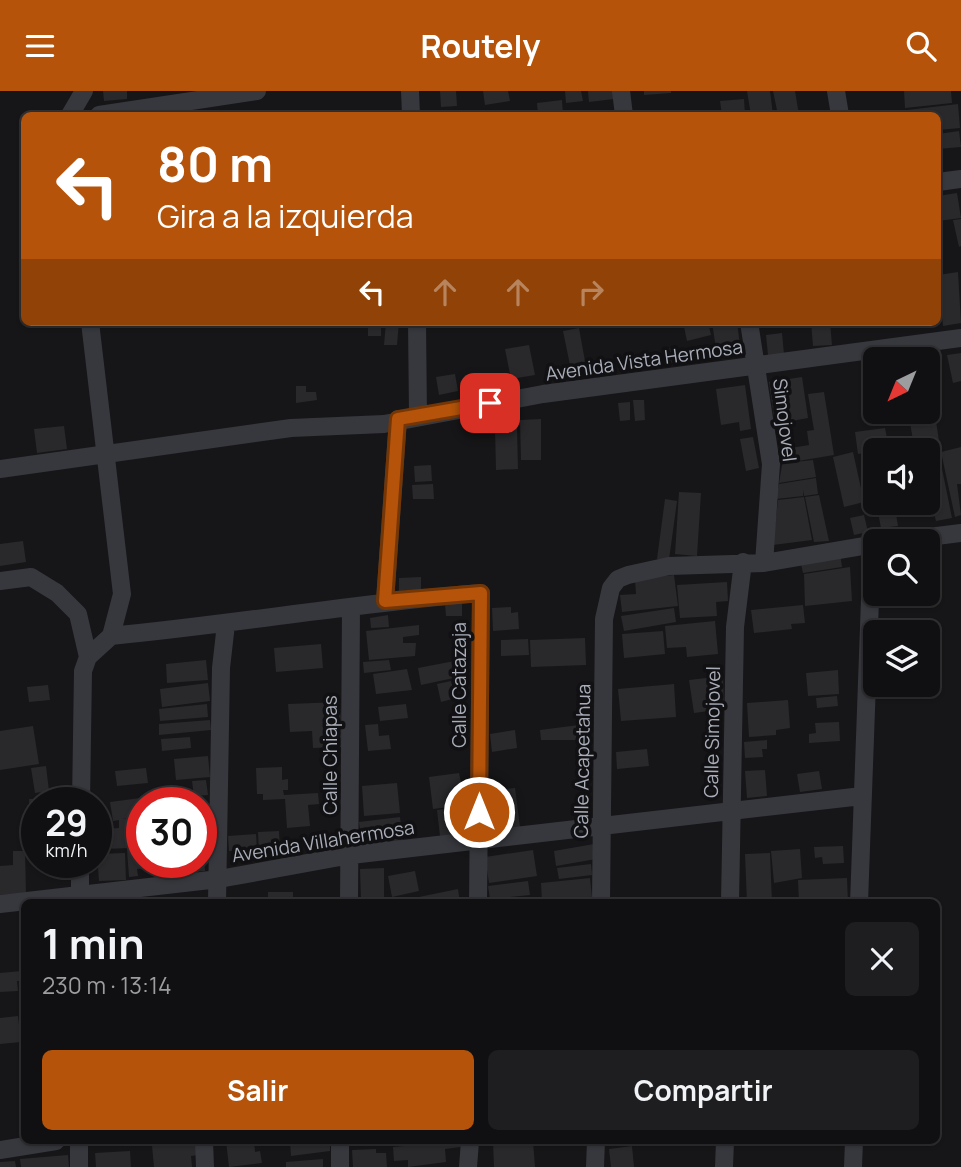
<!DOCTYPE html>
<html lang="es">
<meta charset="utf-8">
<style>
body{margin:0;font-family:Manrope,sans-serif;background:#1e1e20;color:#f1f3f6;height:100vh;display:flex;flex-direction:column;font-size:26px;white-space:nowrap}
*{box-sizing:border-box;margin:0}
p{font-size:23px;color:#9c9d9f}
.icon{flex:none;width:38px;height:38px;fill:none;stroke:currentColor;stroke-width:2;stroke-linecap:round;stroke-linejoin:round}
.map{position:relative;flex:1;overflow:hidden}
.details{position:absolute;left:21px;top:808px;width:919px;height:245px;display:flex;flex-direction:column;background:#101012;border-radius:10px;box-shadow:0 2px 5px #0004,0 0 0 2px #303032}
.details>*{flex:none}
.banner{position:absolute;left:21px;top:21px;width:920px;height:214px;border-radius:10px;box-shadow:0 2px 5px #0004,0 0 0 2px #303032;background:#b45309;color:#fff;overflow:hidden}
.needle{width:46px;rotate:223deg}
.controls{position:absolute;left:863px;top:256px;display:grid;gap:14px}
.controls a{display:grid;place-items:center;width:77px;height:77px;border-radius:10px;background:#101012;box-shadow:0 2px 5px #0004,0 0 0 2px #303032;font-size:35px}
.speed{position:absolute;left:21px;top:696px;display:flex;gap:14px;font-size:35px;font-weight:700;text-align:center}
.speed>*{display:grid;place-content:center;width:91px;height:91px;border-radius:50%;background:#101012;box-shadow:0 2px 5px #0004,0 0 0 2px #303032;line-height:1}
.speed small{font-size:18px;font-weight:400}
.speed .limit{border:10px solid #d22;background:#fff;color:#111}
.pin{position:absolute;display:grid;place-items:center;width:60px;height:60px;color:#fff;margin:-30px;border-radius:14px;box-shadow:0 4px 10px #0006}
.me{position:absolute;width:77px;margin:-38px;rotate:0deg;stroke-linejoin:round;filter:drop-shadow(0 0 5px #0008)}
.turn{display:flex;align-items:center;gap:24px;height:147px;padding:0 21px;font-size:32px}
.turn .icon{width:91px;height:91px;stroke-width:2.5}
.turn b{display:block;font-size:49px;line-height:60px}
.lanes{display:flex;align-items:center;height:66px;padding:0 21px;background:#0003;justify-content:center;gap:35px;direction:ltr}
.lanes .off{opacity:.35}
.round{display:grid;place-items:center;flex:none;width:74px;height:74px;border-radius:10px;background:#1e1e20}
.headline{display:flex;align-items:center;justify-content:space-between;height:119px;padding:0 21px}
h1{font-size:42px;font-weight:700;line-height:52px}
.cta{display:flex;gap:14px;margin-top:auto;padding:14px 21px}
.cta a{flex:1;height:80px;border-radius:10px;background:#b45309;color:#fff;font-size:28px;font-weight:700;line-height:80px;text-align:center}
.cta a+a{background:#1e1e20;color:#f1f3f6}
header{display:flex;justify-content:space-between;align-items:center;height:91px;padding:0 21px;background:#b45309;color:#fff;font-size:32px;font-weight:700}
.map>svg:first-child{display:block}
</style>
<header><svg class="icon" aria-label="menu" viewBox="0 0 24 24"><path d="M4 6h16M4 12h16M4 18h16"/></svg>Routely<svg class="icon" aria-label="search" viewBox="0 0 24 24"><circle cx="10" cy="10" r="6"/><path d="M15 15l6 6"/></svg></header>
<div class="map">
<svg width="961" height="1076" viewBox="0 0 961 1076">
<rect width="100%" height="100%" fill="#161618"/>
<path fill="#29292c" d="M103,0H127V8L104,10Z
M440,0H456L457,15L441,16Z
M483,0H508L510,10L485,14Z
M565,0H581L583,10L566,12Z
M588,0H613L614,8L589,11Z
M644,0H671V2L644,4Z
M747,0H770L773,24H751Z
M773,0H795L799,24H778Z
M904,0H951L952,12L905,17Z
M744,8L745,24H722L720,10Z
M562,9L563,24H538L537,12Z
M958,13L960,37L938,39V24H908L907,19Z
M959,40L961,56L938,58V43Z
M957,102L961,127L938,130V105Z
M961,128V155L959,156L953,129Z
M958,181L961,232L943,235L938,184Z
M368,231H381V245H368Z
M386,231H399L397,254H384Z
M683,231H708L711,244L687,250Z
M712,231H737L741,262L717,265Z
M811,231H830L832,254L813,255Z
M579,237L586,276L571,279L563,240Z
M782,242L784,263L768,264L766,244Z
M529,254L535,284L511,288L505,258Z
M663,257H677L678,272H663Z
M961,262V290L953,292L947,264Z
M455,283L458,300L439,304L436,286Z
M802,286L808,327L775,333L769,291Z
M745,294L751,338L740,340L739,331L721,334L716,298Z
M296,295H306V301H316L317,309L296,312Z
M824,301L834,364L786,372L813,369L816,386L779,392L782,374L779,359L809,354L807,340L814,339L808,303Z
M633,309H644L645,329L635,330Z
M630,311V329L620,330L618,312Z
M908,320H929L931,331L936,330L939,350L914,355Z
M541,328V369H521L520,329Z
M64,335L67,358L37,362L34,338Z
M517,337L518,378L496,379L495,338Z
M885,337L889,358L858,363L855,341Z
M753,346L759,377L746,380L740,348Z
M961,356V393H957L961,424L955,426L941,361Z
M853,361L864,411L844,416L833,366Z
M939,363L952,427L936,430L928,399V366Z
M431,374L432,390L415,391L414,375Z
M816,387L818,403L804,405L803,399V405L776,408L779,393Z
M433,393L434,408H413L412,394Z
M679,401L701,402L697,465L675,463Z
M819,404L829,450L814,451L805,406Z
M804,406L812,449L773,454L778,409Z
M665,408L677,410L669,469L657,468Z
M876,411H894L898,435L881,437Z
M864,424L868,441L854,444L850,427Z
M23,450L26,471L0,475V453Z
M840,462L842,476L803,482L800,468Z
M850,476L852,510L805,515L804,483Z
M674,484L678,515L622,521L620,504L636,503L635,488Z
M421,486V499L399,500V487Z
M727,491L728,510L716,511L717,525L680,527L677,494Z
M462,512V525H446L445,513Z
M803,514L805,532L791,533L792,538L754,542L751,519Z
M511,516V522L518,521L519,538L493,540L492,517Z
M674,517L676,531L624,540L621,525Z
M388,524L389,536L371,537L370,527Z
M715,530L718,563L687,566L686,556L667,557L665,535Z
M419,534V544L403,546V552H416L415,565L369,569L366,540Z
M663,540L665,563L624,567L622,543Z
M585,547L586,574L531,576L530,549Z
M528,548L529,564L501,565V549Z
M321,553L323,577L276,581L274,557Z
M465,568L468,584L421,594L418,577Z
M206,569L208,589L167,592L166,573Z
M389,569L391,579L364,582L363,571Z
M407,578L412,599L376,603L373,583Z
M838,579L839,603L808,605L806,582Z
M723,585L724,618L694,622L689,589Z
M451,590L456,607L441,611L437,593Z
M208,592L210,610L162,616L160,598Z
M674,593L676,626L621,630L618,598Z
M48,594L50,609L29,611L27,596Z
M837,605L838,615L817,617L816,607Z
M788,609L790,637L776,639V644L749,646L747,612Z
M340,611L342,656L313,657L312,640L290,641L288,613Z
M207,613L208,626L160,630L159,618Z
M406,613L408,627L380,630L378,616Z
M210,629L211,639L159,644V633Z
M839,631L840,650L809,652V643L816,642L815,632Z
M378,633L379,645L389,644L391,658L368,660L365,634Z
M579,634L581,649H541L540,639Z
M33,635L39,673L0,679V640Z
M515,639L517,657L492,661L490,643Z
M190,646L191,657L162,660L161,648Z
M767,649V658H762L763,666L745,667L744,651Z
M647,658L649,675L617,678L616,661Z
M208,665L210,686L176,689L174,668Z
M46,675L49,700L35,702L31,677Z
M282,676V689L288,688V699H283L284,704L318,702L319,713L308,714L310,735L287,737L285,708L263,709V703H257L256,677Z
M146,677L148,692L117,695L115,680Z
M765,679L767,705L747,707L745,680Z
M819,680L822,698L800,701L797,683Z
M459,682L466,714L433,718L429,686Z
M206,689L208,704L194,705L192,690Z
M397,692L400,722L364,725L362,695Z
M515,697L520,736L491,739L487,700Z
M76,706V712H37V721H30L29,708Z
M148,706L149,712H142V726L122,728H142V738H129L130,757L103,758L102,738L119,737V729L113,730L110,711Z
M462,716L465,742L440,745L437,719Z
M37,723V735L29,736L28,724Z
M400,726L403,751L362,755L359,731Z
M27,738H37V767H28Z
M279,740L280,761L259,762L258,741Z
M256,743L257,759L229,760L228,745Z
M594,753L596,768L556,775L554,760Z
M843,755L844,772L823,773L822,766L815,767L814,756Z
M142,758V772H152V777L137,778L138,785L129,786L127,759Z
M800,758L802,787L774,792L771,760Z
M533,759L537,785L489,792L485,766Z
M13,760H25L26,803L0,804V775L13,774Z
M125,762L126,789L99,790L97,763Z
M204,762L205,780L181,782V772H201V763Z
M770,762L772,812H747L745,763Z
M78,772L79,788L61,789L60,773Z
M154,772H178V785L154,786Z
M591,773L592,784L559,788L557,777Z
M384,777V807L361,808L360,778Z
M415,780L419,800L392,806L388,785Z
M590,787L592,806L542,811L541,792Z
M847,787L848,812H799L798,789Z
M528,790L530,804L490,808L488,795Z
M458,798L460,812H415L414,807Z
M268,801H293V812H268Z
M663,807V812H621V810Z
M22,880V890H17L18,900L0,901V882Z
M18,925L21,951L0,953V927Z
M198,1050L199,1064L191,1065L192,1076H154L152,1054Z
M226,1050H254L255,1061L260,1060L262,1072L229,1076Z
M290,1050H330V1060L291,1065Z
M460,1050L461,1056L445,1058L446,1071L408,1076V1069L394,1070L393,1056Z
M493,1050H533L535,1076H494Z
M632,1055L634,1076H611L609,1058Z
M376,1058V1062H386L387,1076H353L352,1059Z
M130,1060L131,1076H96L95,1062Z
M68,1064L69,1076H21L20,1068Z
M323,1068V1076H286V1071Z
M15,1070L16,1076H0V1071Z"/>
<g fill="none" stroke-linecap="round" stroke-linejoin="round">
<path stroke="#37383d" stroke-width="18" d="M410,0L411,24
M621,0L624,24
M836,0L840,24
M70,24L84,0
M99,24L257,0
M938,91L961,88
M417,231L418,325
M749,231L771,373L764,472
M0,378L291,337L384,333L543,303L961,247
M897,450L961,442
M0,490L31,486L57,502L78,523L88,566
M385,510L398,328
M111,545C235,533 357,512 481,502L478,812
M81,712L83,580L88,566L111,545L122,503L90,231
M80,812V772
M217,812L221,577L226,533
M349,812L351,517
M601,812L604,528L611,497L618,488L628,484L669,475L764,472L875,453
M730,812L735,536L743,471
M859,812L872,453
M0,813L219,788L351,764L862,705
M204,1050L205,1076
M0,1059L56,1050
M79,1076V1050
M340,1076V1050
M468,1076L470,1050
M595,1076L596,1050
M724,1076L725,1050
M853,1076L854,1050"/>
</g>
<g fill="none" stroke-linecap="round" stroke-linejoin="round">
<g stroke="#753606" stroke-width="18">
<path id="route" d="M479,721L481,502L385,510L398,328L490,312"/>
</g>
<use href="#route" stroke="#b45309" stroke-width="12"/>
</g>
<g text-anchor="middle" stroke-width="7" stroke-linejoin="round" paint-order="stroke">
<g font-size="19" fill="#a8adb8" stroke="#111113">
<text transform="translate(644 269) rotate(-8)" y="7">Avenida Vista Hermosa</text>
<text transform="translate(785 329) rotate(83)" y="7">Simojovel</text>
<text transform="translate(459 594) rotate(-90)" y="7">Calle Catazaja</text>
<text transform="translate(712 641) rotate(-89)" y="7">Calle Simojovel</text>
<text transform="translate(330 664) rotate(-90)" y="7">Calle Chiapas</text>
<text transform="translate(582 670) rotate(-89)" y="7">Calle Acapetahua</text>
<text transform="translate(323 750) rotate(-9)" y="7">Avenida Villahermosa</text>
</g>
</g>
</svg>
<div class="controls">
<a><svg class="needle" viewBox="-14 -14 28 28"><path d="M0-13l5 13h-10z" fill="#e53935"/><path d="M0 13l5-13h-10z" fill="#9c9d9f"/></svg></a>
<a><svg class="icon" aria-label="sound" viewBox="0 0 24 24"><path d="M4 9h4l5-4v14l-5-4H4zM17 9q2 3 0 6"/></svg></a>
<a><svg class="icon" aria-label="search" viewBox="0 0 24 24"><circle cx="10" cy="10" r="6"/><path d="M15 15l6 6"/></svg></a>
<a><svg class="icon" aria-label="layers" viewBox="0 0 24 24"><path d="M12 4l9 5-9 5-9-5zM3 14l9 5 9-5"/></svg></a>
</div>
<div class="speed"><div>29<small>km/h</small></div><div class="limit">30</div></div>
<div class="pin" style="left:490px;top:312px;background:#d93025"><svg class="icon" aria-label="arrive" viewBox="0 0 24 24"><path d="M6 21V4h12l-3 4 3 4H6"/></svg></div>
<svg class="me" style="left:479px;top:721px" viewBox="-20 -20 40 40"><circle r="17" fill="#b45309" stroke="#fff" stroke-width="3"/><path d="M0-11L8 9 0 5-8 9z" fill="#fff"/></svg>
<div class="banner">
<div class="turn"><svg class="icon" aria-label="left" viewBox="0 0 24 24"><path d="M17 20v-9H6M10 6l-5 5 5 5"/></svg><div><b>80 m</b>Gira a la izquierda</div></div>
<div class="lanes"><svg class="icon" aria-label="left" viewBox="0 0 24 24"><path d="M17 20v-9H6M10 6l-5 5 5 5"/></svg><svg class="icon off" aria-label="ahead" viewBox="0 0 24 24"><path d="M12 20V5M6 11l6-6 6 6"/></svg><svg class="icon off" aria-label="ahead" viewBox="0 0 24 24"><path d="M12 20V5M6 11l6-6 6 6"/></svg><svg class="icon off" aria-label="right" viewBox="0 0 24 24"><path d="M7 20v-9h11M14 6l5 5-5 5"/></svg></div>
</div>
<section class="details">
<div class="headline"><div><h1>1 min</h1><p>230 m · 13:14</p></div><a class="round"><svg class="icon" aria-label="close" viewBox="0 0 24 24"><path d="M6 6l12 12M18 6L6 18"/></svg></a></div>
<div class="cta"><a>Salir</a><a>Compartir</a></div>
</section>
</div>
